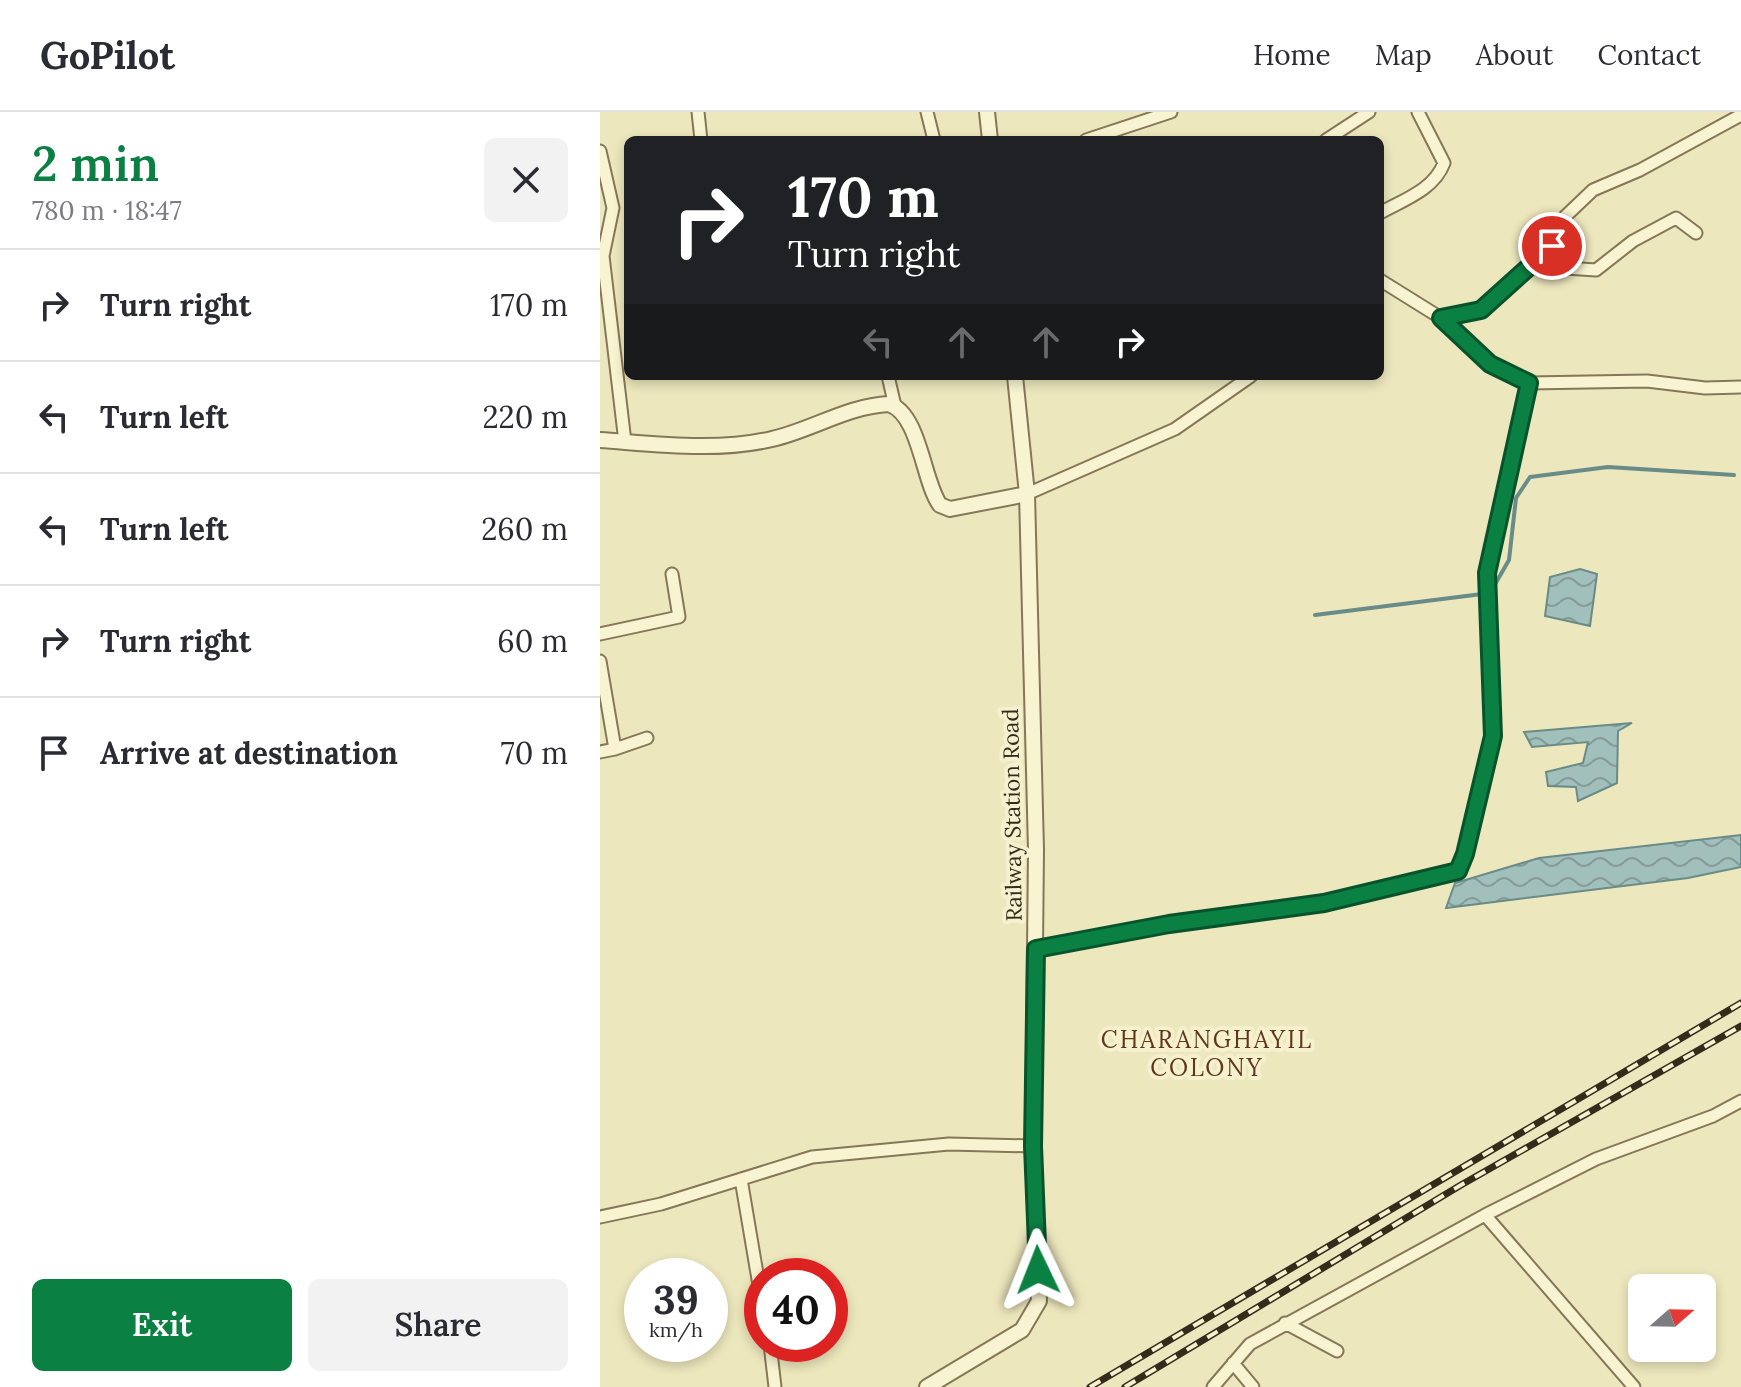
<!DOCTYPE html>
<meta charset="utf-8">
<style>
body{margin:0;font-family:Lora,serif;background:#f2f2f3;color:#2b2b33;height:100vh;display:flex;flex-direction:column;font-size:30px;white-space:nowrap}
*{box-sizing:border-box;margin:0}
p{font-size:26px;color:#7c7c81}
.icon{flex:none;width:44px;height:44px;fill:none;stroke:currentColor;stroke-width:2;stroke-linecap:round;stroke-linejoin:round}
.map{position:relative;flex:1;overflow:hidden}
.sheet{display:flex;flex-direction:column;background:#fff;width:600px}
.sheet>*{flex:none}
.hud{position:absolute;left:24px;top:24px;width:760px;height:244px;border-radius:12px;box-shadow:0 4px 12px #0003;background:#202124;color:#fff;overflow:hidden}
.needle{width:52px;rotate:70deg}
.fabs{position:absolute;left:1028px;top:1162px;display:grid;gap:16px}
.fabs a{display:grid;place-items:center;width:88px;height:88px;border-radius:12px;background:#fff;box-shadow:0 4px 12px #0003;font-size:40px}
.speed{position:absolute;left:24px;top:1146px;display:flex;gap:16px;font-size:40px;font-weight:700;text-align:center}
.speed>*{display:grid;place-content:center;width:104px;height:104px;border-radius:50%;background:#fff;box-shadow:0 4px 12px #0003;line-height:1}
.speed small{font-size:20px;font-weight:400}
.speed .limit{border:12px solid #d22;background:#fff;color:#111}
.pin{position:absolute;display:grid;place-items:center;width:68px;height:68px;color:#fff;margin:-34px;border:4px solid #fff;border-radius:50%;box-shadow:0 2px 8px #0007}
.me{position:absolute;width:88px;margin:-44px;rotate:358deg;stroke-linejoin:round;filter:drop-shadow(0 0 6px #0008)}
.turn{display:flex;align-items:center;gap:28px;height:168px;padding:0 32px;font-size:36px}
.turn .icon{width:104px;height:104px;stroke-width:2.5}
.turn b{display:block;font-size:56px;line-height:68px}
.lanes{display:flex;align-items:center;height:76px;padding:0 32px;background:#0003;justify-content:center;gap:40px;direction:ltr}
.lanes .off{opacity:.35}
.round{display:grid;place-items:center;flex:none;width:84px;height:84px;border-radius:12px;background:#f2f2f3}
.head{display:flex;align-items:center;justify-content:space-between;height:136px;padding:0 32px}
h1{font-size:48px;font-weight:600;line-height:60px;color:#0b8043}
.button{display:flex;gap:16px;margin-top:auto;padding:16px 32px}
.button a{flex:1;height:92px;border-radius:12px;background:#0b8043;color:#fff;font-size:32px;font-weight:600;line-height:92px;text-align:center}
.button a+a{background:#f2f2f3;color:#2b2b33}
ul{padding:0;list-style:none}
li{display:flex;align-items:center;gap:24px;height:112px;padding:0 32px;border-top:2px solid #e1e1e2}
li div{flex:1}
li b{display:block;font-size:30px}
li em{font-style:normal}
header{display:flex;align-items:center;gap:48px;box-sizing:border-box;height:112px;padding:0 40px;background:#fff;border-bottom:2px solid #e1e1e2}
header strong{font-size:38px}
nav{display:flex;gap:44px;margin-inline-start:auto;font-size:28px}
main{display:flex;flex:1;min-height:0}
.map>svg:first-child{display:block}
</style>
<header>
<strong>GoPilot</strong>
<nav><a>Home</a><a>Map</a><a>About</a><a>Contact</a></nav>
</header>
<main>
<section class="sheet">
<div class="head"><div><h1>2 min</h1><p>780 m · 18:47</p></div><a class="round"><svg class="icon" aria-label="close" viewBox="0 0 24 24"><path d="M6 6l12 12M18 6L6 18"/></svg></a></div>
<ul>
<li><svg class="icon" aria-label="right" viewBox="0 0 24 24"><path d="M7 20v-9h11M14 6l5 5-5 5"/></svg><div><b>Turn right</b></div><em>170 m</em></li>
<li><svg class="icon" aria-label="left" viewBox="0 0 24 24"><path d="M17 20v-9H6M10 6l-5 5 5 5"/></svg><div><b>Turn left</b></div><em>220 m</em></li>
<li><svg class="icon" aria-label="left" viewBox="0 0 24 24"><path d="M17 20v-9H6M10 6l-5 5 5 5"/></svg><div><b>Turn left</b></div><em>260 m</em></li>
<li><svg class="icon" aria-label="right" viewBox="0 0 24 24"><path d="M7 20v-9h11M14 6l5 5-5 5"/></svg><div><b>Turn right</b></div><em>60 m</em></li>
<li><svg class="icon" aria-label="arrive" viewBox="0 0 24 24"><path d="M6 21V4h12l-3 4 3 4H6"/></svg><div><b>Arrive at destination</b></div><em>70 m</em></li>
</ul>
<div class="button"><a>Exit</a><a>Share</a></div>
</section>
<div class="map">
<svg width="1141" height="1275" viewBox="0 0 1141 1275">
<defs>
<pattern id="water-waves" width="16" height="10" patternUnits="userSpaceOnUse" patternTransform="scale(2)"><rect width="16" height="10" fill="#a1bfbb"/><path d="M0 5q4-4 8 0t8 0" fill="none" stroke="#849b97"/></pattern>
</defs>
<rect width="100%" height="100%" fill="#ede7bd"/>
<path fill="url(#water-waves)" stroke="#698c89" stroke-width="2" d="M980,457L997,462L990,514L945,504L950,465Z
M1032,611L1018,619L1017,671L978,689L976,675L948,674L946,660L983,651L988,630L932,635L924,620Z
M1141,723V755L1088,766L846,796L855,771L939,746Z"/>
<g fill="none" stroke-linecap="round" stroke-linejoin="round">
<path stroke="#698c89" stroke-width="4" d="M715,503L890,481L909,448L916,386L930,365L1008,355L1134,363"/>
<g stroke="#857757" stroke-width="15">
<path id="minor" d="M98,0L101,28
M327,0L334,28
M486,28L571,0
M726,28L769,0
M0,39L13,96L3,144L25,330
M780,101C803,88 834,78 844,51L818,0
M952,134L951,118L993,78L1040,58L1141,3
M780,168L841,206L890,252L929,271L1047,269L1105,276L1141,275
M841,206L881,198L952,134L966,156L996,158L1033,129L1076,106L1096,121
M288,264L295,294
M427,382L575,317L651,264
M0,522L79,505L72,462
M0,549L15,637L47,626
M0,640L15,637
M436,837L569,812L724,791L858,759L865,742L893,624L887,461L929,271
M141,1067L162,1191
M885,1103L996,1047L1113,1004L1141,989
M0,1105L61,1092L212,1045L349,1032L433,1034
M685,1211L737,1239
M170,1232L175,1275
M633,1251L653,1275
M613,1275L650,1232L885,1103L1034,1275"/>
</g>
<g stroke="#857757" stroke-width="18">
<path id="tertiary" d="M387,0L390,28
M0,328C56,332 117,340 172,327C212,318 247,294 289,292C320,302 323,370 340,393L350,397L427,382
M327,1275L422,1218L439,1189L433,1034L436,738L427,382L415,264"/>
</g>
<use href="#minor" stroke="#f8f3d0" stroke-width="11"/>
<use href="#tertiary" stroke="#f8f3d0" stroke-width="14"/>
<g stroke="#342c1b" stroke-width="7">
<path id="rail" d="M490,1275L1141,891
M525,1275L861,1073L1141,914"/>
</g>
<use href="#rail" stroke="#f5f0cd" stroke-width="4" stroke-dasharray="12" stroke-linecap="butt"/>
</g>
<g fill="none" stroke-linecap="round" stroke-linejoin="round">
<g stroke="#07532c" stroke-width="20">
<path id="route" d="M438,1158L433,1034L436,837L569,812L724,791L858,759L865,742L893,624L887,461L929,271L890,252L841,206L881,198L952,134"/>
</g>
<use href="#route" stroke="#0b8043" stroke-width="14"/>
</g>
<g text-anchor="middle" stroke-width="8" stroke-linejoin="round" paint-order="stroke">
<g font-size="22" fill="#342c1b" stroke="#f5f0cd">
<text transform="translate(412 703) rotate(-91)" y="8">Railway Station Road</text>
</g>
<g font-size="24" letter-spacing="2" fill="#61361b" stroke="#f5f0cd">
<text x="607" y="936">CHARANGHAYIL<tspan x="607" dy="28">COLONY</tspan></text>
</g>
</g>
</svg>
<div class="fabs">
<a><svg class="needle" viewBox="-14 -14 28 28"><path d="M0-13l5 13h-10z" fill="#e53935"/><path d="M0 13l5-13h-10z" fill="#7c7c81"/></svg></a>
</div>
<div class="speed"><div>39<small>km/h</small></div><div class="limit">40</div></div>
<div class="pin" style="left:952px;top:134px;background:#d93025"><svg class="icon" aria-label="arrive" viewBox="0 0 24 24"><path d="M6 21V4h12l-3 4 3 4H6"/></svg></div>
<svg class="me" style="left:438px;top:1158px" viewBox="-20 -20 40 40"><path d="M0-17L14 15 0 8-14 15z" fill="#0b8043" stroke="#fff" stroke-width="4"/></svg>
<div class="hud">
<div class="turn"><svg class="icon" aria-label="right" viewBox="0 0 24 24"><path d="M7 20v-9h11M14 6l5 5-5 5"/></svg><div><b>170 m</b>Turn right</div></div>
<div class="lanes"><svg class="icon off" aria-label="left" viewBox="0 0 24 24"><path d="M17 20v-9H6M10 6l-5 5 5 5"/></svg><svg class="icon off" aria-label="ahead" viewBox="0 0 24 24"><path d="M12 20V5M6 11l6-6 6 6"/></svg><svg class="icon off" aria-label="ahead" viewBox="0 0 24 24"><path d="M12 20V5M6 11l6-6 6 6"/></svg><svg class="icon" aria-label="right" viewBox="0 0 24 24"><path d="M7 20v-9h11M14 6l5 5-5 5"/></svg></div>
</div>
</div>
</main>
